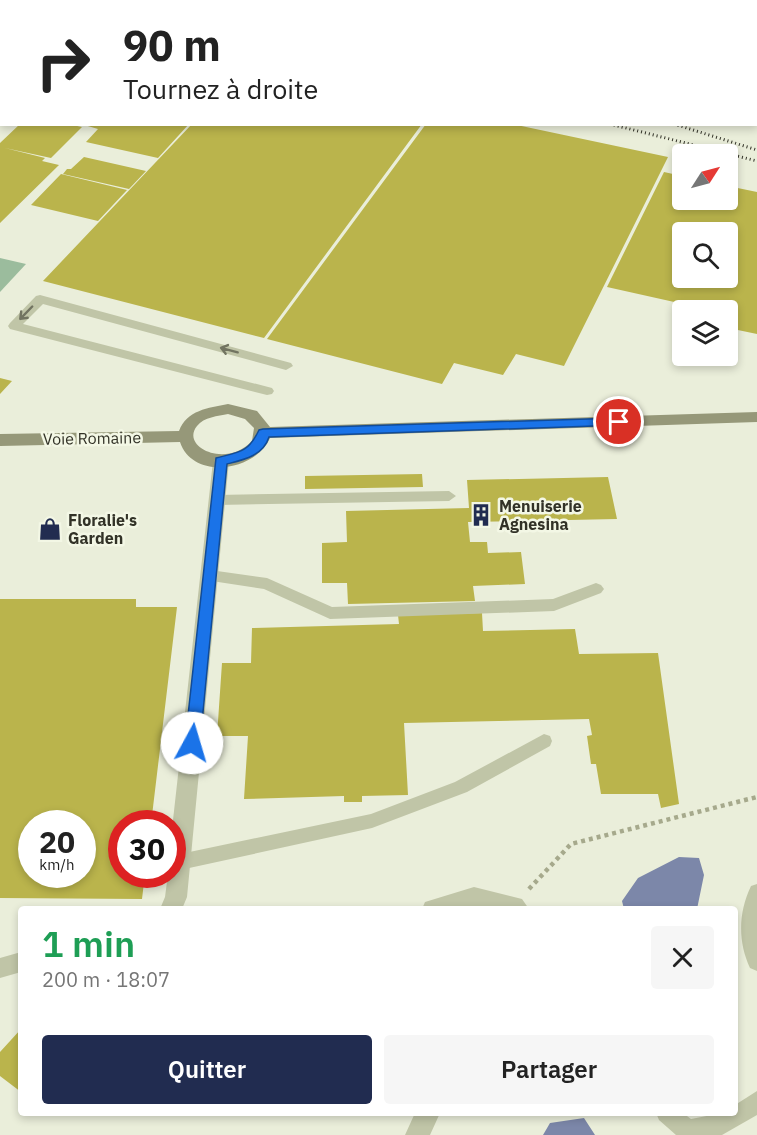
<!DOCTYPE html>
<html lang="fr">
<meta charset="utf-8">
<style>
body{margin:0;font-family:"IBM Plex Sans",sans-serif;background:#f6f6f6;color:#222;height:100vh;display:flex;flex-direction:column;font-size:22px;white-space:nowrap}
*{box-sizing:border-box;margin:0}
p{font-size:20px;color:#767676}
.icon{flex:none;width:33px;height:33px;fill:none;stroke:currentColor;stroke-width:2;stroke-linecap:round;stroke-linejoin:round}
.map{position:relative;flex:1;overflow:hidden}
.sheet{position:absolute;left:18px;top:906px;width:720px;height:210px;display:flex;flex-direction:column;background:#fff;border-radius:6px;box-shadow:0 3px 9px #0003}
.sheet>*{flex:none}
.banner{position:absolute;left:0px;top:0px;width:758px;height:126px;box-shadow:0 3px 9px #0003;background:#fff;color:#222;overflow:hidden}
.needle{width:39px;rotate:54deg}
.controls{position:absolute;left:672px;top:144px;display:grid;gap:12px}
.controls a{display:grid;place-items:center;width:66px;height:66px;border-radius:6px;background:#fff;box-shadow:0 3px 9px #0003;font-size:30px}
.speed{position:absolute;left:18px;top:810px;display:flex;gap:12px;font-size:30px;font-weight:700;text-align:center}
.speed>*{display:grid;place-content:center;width:78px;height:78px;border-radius:50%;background:#fff;box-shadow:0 3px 9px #0003;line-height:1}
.speed small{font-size:15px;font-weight:400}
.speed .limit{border:9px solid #d22;background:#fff;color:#111}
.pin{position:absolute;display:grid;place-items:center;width:51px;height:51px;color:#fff;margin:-26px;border:3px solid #fff;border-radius:50%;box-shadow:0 2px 6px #0007}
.me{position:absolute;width:66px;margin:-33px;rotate:6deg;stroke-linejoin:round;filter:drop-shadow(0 0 4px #0008)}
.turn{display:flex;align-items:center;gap:21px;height:126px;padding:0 24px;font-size:27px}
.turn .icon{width:78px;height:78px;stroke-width:2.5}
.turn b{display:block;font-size:42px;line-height:51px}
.round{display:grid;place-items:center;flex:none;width:63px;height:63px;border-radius:6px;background:#f6f6f6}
.overview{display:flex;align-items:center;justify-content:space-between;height:102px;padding:0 24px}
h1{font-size:36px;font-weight:600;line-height:45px;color:#1e9e55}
.action{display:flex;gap:12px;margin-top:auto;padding:12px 24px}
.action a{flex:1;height:69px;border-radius:6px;background:#212c50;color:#fff;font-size:24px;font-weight:600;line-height:69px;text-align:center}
.action a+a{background:#f6f6f6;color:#222}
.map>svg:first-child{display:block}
</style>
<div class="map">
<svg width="757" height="1135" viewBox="0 0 757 1135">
<rect width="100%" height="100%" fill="#eaeeda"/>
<path fill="#9bbc9d" d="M0,258L26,264L0,292Z"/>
<path fill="#7c87a9" d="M679,857L699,858L704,875L697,909H624L622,901L638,878Z
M584,1118L595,1135H543L550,1123Z"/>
<path fill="#bab44c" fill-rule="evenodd" d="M20,124H68L82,127L51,158L5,148L45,158L42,161L59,165L0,223V143Z
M81,124H189L158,158L86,142L98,129Z
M192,124H422L264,338L43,281Z
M426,124H512L668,157L564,366L516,354L503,375L454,363L442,384L267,339Z
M84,157L146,171L129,189L63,174L67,169H71Z
M664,172L682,176V200H728V186L757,192V334L733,329L737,317L728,315V310H710L607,287ZM682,232H728V278H682Z
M61,174L127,190L98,221L31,205Z
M0,378L12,381L0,394Z
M422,474L423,487L305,489V476Z
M608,477L617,519L468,522L470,542H487L488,553L521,552L525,584L473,586L475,601L348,604L347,583H322V543L347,542L346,511L469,508L467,480Z
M0,599H136V607H177L151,824H122V874H145L142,899L0,898ZM32,824H82V874H32Z
M482,613L483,631L575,629L579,654L658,653L679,804L661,808L658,794H601L596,764H591L587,736L592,735L589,719L404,723L408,795L362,796V802H344V796L244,799L248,736H217L222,663H251L252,628L399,624L398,615Z
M21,1029V1092L0,1076V1052Z"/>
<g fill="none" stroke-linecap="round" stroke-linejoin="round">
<path stroke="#a6a98c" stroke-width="4.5" stroke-dasharray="4 4" stroke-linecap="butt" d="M529,889L571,844L757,797"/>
<path fill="#c0c5a7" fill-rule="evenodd" d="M253,0H265L266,2H254Z
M475,0H485L486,2H476Z
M40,295L291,363L293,366L286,370L43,304L23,324L272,388L274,391L272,394L267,395L10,329L8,326L10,323L36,296Z
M449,491L456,496L449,501L217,505L210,500L217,495Z
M210,570L267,578L332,607L553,599L596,583L601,585L604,589L601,593L554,611L330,619L264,589L205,580L202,576L205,572Z
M544,734L550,736L552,741L550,746L467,792L372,828L180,870L172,865L174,856L180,854L371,814L455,782Z
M757,884V971L750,968C738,942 738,913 751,886Z
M757,1091V1115L722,1135H676L659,1120L656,1113H683L691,1119L722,1113H735V1105Z"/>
<path fill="#c0c5a7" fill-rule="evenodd" d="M221,455L227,457L229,461L187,897L182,909H160L165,897L168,874H172V829L213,461L215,457Z
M474,887L522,899L529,909H484L474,907L466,909H422L425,902Z
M21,952V972L0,978V958Z
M415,1113H440L430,1135H405Z"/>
<path fill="#969879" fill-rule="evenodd" d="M228,404L257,411L270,427L757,412V422L270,438C256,471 193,481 180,442L0,446V434L179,431C187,410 208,408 228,404ZM228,414L245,419L254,428L252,441C226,469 180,447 197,426C204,417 218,416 228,414Z"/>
<path stroke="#323227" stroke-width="3" stroke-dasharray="1 3" stroke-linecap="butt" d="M199,0L204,2
M217,0L222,2
M288,0L293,2
M304,0L309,2
M610,124L757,161
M674,124L757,150"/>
</g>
<defs><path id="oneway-shaft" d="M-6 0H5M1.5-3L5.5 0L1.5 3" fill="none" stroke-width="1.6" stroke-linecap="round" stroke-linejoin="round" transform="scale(1.5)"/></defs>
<g stroke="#727461">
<use href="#oneway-shaft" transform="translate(26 313) rotate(134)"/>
<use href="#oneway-shaft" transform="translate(229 350) rotate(-165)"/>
</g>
<path fill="#1a73e8" stroke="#114b97" stroke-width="1.5" d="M619,418L623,419L625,422L623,425L269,437C263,456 243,460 227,464L200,743L198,747L192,749L187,747L185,743L216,458C239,452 248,453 259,430L263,429Z"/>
<defs>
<g id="building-bare" transform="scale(1.8)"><path d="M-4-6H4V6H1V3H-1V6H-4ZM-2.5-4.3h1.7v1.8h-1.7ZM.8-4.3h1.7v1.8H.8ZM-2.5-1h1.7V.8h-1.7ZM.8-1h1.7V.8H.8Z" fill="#212c50" stroke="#f3f7e5" stroke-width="2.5" paint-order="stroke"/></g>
<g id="shop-bare" transform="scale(1.8)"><path d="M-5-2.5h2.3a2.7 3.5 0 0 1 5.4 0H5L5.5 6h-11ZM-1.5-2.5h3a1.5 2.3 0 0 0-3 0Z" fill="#212c50" stroke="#f3f7e5" stroke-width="2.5" paint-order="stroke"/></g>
</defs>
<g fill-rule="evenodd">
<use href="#building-bare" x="481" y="515"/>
<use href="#shop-bare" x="50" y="529"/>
</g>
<g text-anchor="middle" stroke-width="5" stroke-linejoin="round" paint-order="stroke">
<g font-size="16" fill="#323227" stroke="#f3f7e5">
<text transform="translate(92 438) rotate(-1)" y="6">Voie Romaine</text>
</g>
<g font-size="16" font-weight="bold" fill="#323227" stroke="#f3f7e5" text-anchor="start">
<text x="499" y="512">Menuiserie<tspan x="499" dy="18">Agnesina</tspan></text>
<text x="68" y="526">Floralie's<tspan x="68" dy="18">Garden</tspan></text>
</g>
</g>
</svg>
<div class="controls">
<a><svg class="needle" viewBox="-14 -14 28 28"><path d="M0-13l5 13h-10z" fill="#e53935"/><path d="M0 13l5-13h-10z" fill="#767676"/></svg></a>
<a><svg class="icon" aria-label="search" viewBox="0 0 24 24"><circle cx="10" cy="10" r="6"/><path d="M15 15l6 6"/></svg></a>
<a><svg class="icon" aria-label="layers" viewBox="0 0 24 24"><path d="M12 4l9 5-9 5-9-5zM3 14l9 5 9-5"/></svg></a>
</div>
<div class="speed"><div>20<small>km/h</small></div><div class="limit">30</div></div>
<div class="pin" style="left:619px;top:422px;background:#d93025"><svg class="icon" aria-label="arrive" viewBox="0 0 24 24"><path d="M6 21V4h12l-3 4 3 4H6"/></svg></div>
<svg class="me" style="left:192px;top:743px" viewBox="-20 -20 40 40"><circle r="19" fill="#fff"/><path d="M0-13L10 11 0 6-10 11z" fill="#1a73e8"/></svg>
<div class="banner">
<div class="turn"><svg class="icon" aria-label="right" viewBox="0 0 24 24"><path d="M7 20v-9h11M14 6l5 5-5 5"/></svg><div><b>90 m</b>Tournez à droite</div></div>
</div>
<section class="sheet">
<div class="overview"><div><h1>1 min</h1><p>200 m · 18:07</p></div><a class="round"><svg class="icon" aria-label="close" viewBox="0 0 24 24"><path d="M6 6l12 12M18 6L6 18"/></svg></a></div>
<div class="action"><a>Quitter</a><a>Partager</a></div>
</section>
</div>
